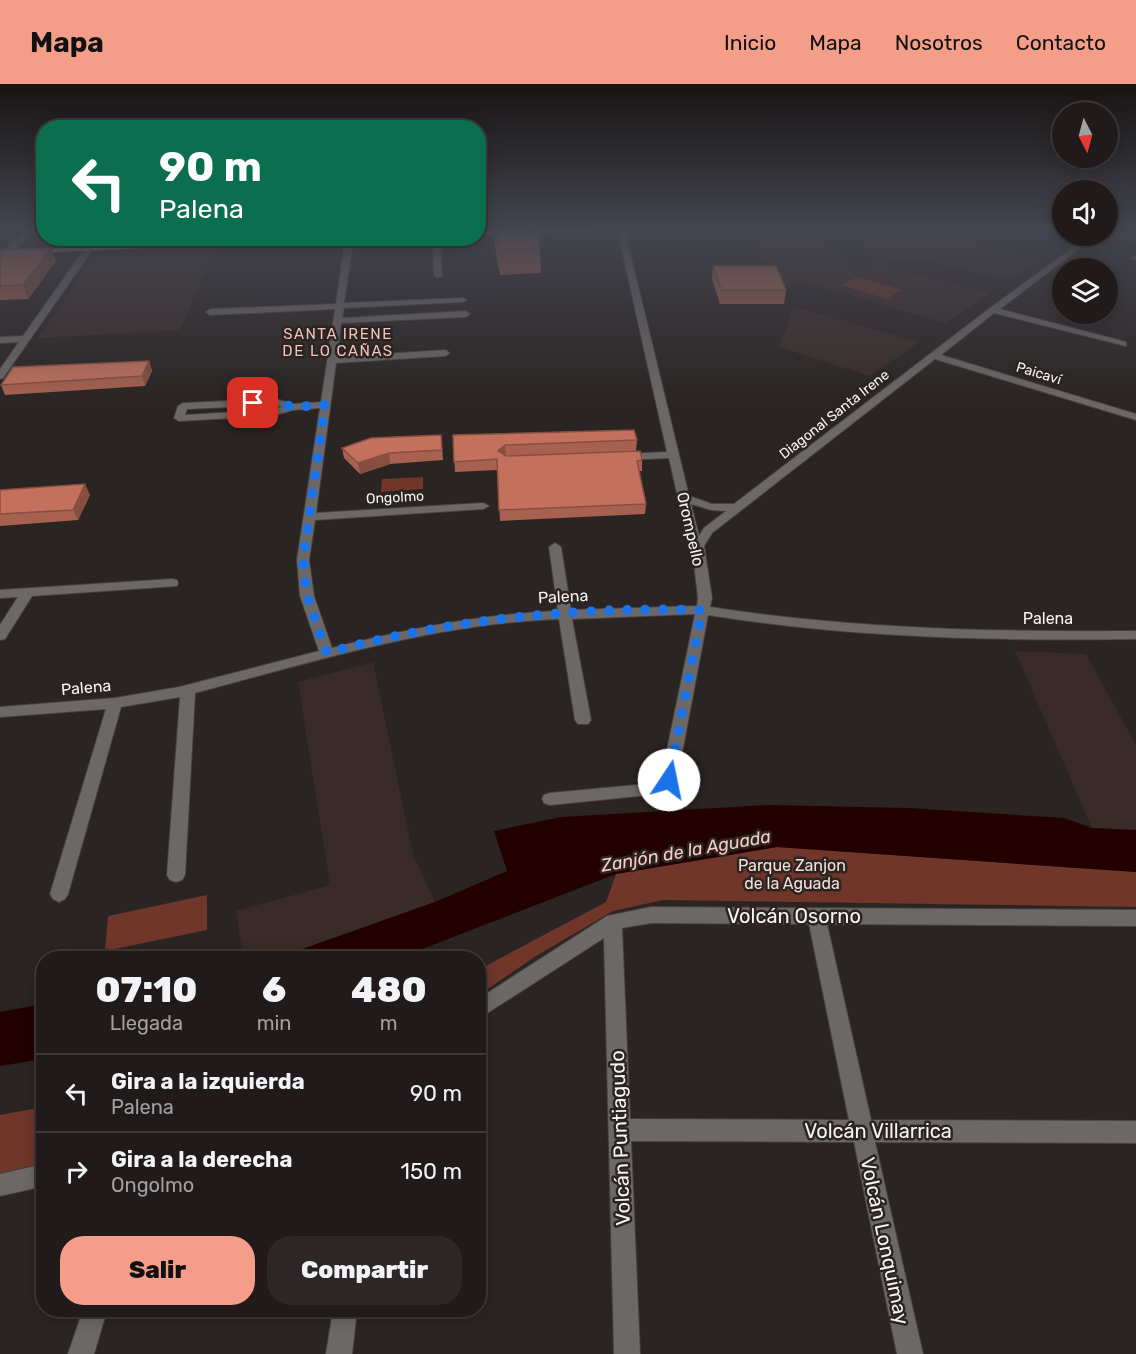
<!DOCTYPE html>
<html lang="es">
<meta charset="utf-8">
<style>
body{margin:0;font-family:Rubik,sans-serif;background:#2d2827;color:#f1f3f6;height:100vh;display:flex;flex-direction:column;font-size:22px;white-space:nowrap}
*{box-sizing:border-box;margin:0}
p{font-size:20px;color:#a2a1a2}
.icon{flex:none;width:33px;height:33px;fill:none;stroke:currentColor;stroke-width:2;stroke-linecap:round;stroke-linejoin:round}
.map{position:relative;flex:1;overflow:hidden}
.sheet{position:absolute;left:36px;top:867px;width:450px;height:366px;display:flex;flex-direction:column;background:#201b1a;border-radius:24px;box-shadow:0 3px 15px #0003,0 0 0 2px #3d3939}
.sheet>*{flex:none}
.banner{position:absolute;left:36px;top:36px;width:450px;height:126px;border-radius:24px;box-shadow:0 3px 15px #0003,0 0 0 2px #3d3939;background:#0b6e4f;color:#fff;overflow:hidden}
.needle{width:39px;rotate:174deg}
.fabs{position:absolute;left:1052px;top:18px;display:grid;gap:12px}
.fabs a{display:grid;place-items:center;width:66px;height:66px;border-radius:50%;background:#201b1a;box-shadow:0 3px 15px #0003,0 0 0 2px #3d3939;font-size:30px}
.pin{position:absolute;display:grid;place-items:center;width:51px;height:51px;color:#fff;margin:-26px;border-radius:12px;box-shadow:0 3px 9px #0006}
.me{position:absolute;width:66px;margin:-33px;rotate:11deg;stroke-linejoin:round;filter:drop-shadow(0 0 4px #0008)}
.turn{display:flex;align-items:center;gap:21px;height:126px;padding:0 24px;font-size:27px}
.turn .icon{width:78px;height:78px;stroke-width:2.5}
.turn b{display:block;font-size:42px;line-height:51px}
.eta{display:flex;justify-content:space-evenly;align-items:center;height:102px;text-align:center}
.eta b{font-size:36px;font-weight:800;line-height:42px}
.action{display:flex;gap:12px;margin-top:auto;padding:12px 24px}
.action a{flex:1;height:69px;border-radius:24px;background:#f49e89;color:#111;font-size:24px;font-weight:800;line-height:69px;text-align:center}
.action a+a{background:#2d2827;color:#f1f3f6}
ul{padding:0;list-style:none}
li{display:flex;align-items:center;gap:18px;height:78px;padding:0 24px;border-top:2px solid #3d3939}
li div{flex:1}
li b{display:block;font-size:22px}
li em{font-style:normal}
header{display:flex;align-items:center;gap:36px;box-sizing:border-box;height:84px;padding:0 30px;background:#f49e89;color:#111}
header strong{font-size:28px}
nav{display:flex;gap:33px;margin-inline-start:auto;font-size:21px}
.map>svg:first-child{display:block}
</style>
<header>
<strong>Mapa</strong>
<nav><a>Inicio</a><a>Mapa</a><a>Nosotros</a><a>Contacto</a></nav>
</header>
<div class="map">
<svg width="1136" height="1270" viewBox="0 0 1136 1270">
<rect width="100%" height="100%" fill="#2a2422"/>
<path fill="#392c28" d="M814,144L851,187L876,181L846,144H1002L1011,152L973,159L1037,176L1009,196L908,173L881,181L991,209L946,239L800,197L785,201L745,147Z
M213,169L180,246L38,254L94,173Z
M794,223L919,258L870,292L779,263Z
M1015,567L1086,570L1136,661V746L1092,744Z
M373,578L413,770L435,818L277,874H243L236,827L330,801L298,598Z"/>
<path fill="#6f3629" d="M1107,144H1136V158L1090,152H1107Z
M857,193L902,206L887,215L841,201Z
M423,393V405L381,408L382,395Z
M777,763L1136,788V823L663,816L613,827L536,872L479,911L478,886L606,818L616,790Z
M207,811V846L105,867L108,832Z
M43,1023V1087L0,1098V1031Z"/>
<path fill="#230100" d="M768,721L909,724L1064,734L1092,744L1136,746V788L777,763L616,790L399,874H277L435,818L507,787L494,747L561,733Z
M43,920V975L0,982V928Z"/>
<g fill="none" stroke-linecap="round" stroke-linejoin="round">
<g stroke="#47413f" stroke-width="2">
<path id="minor" d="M30,144H38L10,170H4V166Z
M617,144H624L689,412L712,420H734L990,224L1089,152H1096L1000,225L1126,258V262L994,229L941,271L1136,330V336L935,275L712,449L704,462L712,514L710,523C851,545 993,548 1136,547V555C993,557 850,554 708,531L677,696L669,709L550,721L544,719L542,715L544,711L550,709L658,699L661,695L695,530L572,535L591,636L588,640H578L575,636L559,535C434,540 315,577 195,609L185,791L182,796L176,798L170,796L167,791L180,613L121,623L68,810L65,815L59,818L53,815L50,810L106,625L0,633V623L115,614L179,603L319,567L300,512L297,476L320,324L293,326L272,332L179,337L174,334L178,322L183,319L276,315L293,320L321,318L335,225L210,231L206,228L210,225L336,220L344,164L348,154H355L352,164L344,219L463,214L467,216L463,218L344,224L342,234L466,227L470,230L466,233L341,239L337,273L445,266L450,269L445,272L336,279L316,429L483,419L489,422L483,425L315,436L309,476L314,512L332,564C406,545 481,530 558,527L549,463L555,459L561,463L571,526L697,522L698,514L692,462L686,450L669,374L622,376L617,373L622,370L667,368ZM275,321L282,323L271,326L185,331L187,325ZM691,420L711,426L726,427L704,444L699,452Z
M433,154H441L442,192L438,194L434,192Z
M86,163L93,165L3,294L0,295V285L19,258L0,259V253L23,252Z
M1135,172H1136V177L1131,174Z
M172,495L177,496L178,499L177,502L32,512L5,555L0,556V541L18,513L0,514V506Z
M651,823L1136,826V842L827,840L871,1036L1136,1037V1059L875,1058L923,1270H897L854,1058L631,1057L640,1270H614L604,854L478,935V915L607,832ZM651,839L809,840L849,1036L630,1035L622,844Z
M44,1080V1102L0,1112V1090Z
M83,1226H107L94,1270H68Z
M333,1226H357L352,1270H326Z"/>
</g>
<g stroke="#47413f" stroke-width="2">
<path id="major" d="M570,144H620L616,146L478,151V147Z
M281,154H346L0,171V167Z"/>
</g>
<use href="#minor" fill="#6c6867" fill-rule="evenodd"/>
<use href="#major" fill="#b2aba9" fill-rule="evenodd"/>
</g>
<path fill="#a86150" d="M493,144H535L540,164L541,189L500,191L494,158Z
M51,164L56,177L28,215L0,216V166Z
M713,182L786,206L784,220H720L712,195Z
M149,277L152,287L145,302L5,311L1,301Z
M453,351L637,356L636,367L642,376V387H639L646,420L645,430L500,437L497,386L455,388Z
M442,361L443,376L390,380L360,390L344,374L342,364Z
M0,406L90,411L78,436L0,442Z"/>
<path fill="#884f41" d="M51,164L56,177L28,215L23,201Z
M149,277L152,287L145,302L142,292Z
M505,361L506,372L498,367Z
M389,369L390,380L360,390L358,379Z
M85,400L90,411L78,436L73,426Z"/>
<path fill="#c3715d" stroke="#884f41" stroke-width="1.5" d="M495,144H535L540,164L499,166Z
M51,164L23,201L0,202V166Z
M713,182H776L786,206H721Z
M149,277L142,292L1,301L13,283Z
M634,346L637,356L505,361L498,367L506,372L640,367L642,376L637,377L646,420L499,426L497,375L454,378L453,351Z
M441,351L442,366L389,369L358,379L342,364L371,354Z
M85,400L73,426L0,430V406Z"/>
<linearGradient id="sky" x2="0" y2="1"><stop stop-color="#171413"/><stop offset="0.45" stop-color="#44454f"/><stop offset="1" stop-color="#44454f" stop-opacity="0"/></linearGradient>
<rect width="1136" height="321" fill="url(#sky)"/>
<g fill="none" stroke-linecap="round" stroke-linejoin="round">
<path stroke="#1a73e8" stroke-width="10" stroke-dasharray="0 18" d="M253,319L276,318L292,323L325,321L303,476L307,512L327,569C448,535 576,523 702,526L669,696"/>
</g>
<g text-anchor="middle" stroke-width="5" stroke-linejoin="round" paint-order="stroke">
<g font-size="14" fill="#f8f4f2" stroke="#2a2422">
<text transform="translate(1039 289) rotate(17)" y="5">Paicaví</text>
<text transform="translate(834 330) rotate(-38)" y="5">Diagonal Santa Irene</text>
<text transform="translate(395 413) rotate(-3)" y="5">Ongolmo</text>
</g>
<g font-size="15" letter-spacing="1.5" fill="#f5c3b7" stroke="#2a2422">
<text x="338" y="255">SANTA IRENE<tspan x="338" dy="17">DE LO CAÑAS</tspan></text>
</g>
<g font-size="16" fill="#f8f4f2" stroke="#2a2422">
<text transform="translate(691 445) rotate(77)" y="6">Orompello</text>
<text transform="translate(563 512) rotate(-3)" y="6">Palena</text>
<text x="1048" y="540">Palena</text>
<text transform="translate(86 603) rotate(-5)" y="6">Palena</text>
</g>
<g font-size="16" fill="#f6ded8" stroke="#2a2422">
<text x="792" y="787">Parque Zanjon<tspan x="792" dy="18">de la Aguada</tspan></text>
</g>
<g font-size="18" font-style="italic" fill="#faccc0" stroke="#2a2422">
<text transform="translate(686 767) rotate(-10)" y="6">Zanjón de la Aguada</text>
</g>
<g font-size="20" fill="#f8f4f2" stroke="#2a2422">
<text x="794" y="839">Volcán Osorno</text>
<text x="878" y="1054">Volcán Villarrica</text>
<text transform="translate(620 1054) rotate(-92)" y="7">Volcán Puntiagudo</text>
<text transform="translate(885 1157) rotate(78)" y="7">Volcán Lonquimay</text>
</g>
</g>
</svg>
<div class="fabs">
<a><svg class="needle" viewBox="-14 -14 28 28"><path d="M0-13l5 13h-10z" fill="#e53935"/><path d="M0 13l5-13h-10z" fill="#a2a1a2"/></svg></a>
<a><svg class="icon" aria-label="sound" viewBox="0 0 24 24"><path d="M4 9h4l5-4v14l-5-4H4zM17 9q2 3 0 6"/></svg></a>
<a><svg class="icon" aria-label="layers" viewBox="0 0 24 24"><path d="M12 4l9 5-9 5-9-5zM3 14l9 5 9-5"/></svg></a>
</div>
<div class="pin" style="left:253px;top:319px;background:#d93025"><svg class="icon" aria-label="arrive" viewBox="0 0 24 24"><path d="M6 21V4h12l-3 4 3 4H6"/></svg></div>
<svg class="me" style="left:669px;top:696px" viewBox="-20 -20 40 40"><circle r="19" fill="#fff"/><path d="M0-13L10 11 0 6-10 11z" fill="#1a73e8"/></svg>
<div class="banner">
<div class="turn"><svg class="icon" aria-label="left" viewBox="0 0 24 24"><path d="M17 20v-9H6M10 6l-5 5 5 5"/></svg><div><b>90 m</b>Palena</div></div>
</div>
<section class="sheet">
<div class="eta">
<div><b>07:10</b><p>Llegada</p></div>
<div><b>6</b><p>min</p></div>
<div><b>480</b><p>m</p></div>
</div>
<ul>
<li><svg class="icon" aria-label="left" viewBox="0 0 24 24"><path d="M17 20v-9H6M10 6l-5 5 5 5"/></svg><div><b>Gira a la izquierda</b><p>Palena</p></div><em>90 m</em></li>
<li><svg class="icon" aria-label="right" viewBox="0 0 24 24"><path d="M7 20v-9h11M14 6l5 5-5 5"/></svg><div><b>Gira a la derecha</b><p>Ongolmo</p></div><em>150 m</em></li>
</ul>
<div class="action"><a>Salir</a><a>Compartir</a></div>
</section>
</div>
